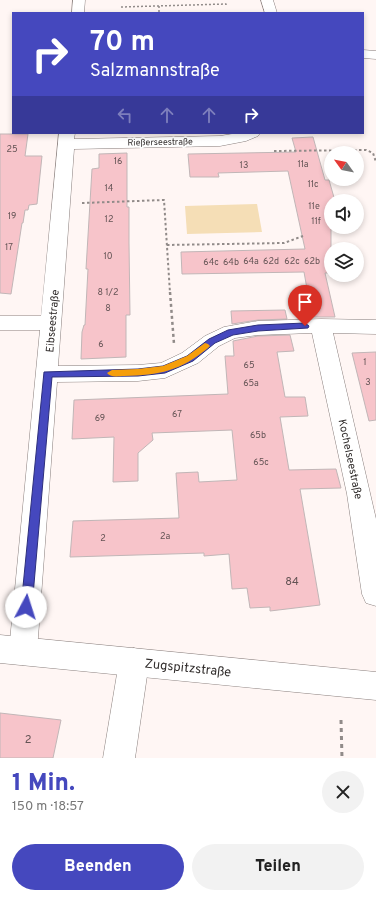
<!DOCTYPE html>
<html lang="de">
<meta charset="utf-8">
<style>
body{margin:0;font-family:Overpass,sans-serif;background:#f2f2f2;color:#222;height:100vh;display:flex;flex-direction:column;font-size:15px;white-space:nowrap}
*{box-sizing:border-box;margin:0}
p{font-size:13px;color:#767676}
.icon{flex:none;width:22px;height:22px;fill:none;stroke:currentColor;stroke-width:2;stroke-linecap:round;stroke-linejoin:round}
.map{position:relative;height:758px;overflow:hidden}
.panel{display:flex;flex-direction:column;background:#fff;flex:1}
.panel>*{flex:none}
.banner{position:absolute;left:12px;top:12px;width:352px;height:122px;border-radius:0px;box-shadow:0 2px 6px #0003;background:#4548be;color:#fff;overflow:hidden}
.needle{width:26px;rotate:303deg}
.controls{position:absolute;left:324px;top:146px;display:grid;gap:8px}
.controls a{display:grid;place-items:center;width:40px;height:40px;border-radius:50%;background:#fff;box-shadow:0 2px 6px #0003;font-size:20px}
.pin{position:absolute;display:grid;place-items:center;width:34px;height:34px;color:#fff;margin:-41px -17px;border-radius:50% 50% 50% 0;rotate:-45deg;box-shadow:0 0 4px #0007}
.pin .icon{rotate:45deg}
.me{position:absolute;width:44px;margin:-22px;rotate:5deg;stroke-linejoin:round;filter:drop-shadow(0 0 3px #0008)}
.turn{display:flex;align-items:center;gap:14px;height:84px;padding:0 12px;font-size:18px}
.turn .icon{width:52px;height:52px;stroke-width:2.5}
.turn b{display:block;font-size:28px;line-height:34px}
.lanes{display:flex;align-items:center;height:38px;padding:0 12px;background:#0003;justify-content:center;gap:20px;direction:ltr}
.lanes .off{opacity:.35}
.round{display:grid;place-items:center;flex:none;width:42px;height:42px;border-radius:21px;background:#f2f2f2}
.overview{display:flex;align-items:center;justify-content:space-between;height:68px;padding:0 12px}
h1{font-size:24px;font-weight:800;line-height:30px;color:#4548be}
.primary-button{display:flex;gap:8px;margin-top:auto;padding:8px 12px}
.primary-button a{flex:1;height:46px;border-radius:24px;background:#4548be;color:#fff;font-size:16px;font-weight:800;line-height:46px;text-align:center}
.primary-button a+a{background:#f2f2f2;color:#222}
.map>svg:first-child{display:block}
</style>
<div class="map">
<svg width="376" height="758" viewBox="0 0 376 758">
<rect width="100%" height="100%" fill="#fff6f4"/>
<path fill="#f5deb6" d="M257,204L262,232L187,234L185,206Z"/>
<path fill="#f7c4ca" stroke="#c1b6b7" d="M0,134H28L25,156H42L37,204L29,205L28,210H25L23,223H22L11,294L0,293Z
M313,137L325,180H329L335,201H331V273H325L335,317H312L304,272L182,274L181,252L305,249L288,171L218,173L219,177H190L188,154L296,152L292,138Z
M127,153V207H129V243L130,315H126V357L81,359L82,332L84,325H85L88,269H86L92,169L99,168V154Z
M285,310L287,319L258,320L232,324L231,311Z
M290,335L294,351L277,352L285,397H305L308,416L280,417L289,470L336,469L341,488L300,489L320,605L270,611V607L250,608L247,588L232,589L229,554L204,556V553L70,557L73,521L179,518L176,473L198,472L199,482L237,480L232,430L152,433L153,440L138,453V481L113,482L114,437L72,439L74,400L228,394L225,356H234L233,341L258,336Z
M376,352V420L369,421L352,353Z
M0,713L61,720L53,758H0Z"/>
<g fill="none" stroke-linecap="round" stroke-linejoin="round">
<g stroke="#897f7d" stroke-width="1">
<path id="minor" d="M73,0H85L84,13H72Z
M261,0H273L277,13H265Z
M363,50L376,51V59L363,58Z
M59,133H75L74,139L220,136L238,133H260L258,136L246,141L220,146L74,149L58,366L138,365L161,363L182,353L205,336L224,327L258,321L321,319L376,320V334L333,333L376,519V606L366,603L362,594L347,494L312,333L258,335L235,338L219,346L198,363L165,378L138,381L57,382L37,651L33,661L23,665L13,661L9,651L40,330H0V316H41Z
M134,648L144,652L149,662L135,758H103L119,662L124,652Z"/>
</g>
<g stroke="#897f7d" stroke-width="1">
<path id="tertiary" d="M0,635L376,672V700L0,663Z"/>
</g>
<path stroke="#918b89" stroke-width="1.5" stroke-dasharray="2 2" stroke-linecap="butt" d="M159,6V13
M121,7L226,4V7"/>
<path stroke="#918b89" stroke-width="2" stroke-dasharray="2.5 2.5" stroke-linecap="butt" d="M274,151L366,150L373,153L376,162
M82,203L164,200L170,293
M167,245L284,243L303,236"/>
<path stroke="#918b89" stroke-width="2.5" stroke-dasharray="3 3" stroke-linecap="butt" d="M170,292L174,344"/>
<path stroke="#918b89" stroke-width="3" stroke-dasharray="4 4" stroke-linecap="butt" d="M341,720L342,758"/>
<use href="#minor" fill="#fff" fill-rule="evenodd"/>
<use href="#tertiary" fill="#fff" fill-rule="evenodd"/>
</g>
<path fill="#4548be" stroke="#2d2f7c" d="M305,323L309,326L308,328L258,331L233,335L215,343L193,361L165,373L138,376L52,377L32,607L30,611L26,613L22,611L21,607L44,372L138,369L163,366L187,356L209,339L228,330L258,325Z"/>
<path fill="#f59e0b" d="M205,343L208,344L210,346L208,348C180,371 160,375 124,376C119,376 111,378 107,373L112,370L138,369L163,366L187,356Z"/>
<g text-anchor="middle" stroke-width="3.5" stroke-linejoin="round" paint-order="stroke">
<g font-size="9" fill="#332f2e" stroke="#fff">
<text transform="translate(160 142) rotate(-1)" y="3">Rießerseestraße</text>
</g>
<g font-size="9" fill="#645455">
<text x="12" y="152">25</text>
<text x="118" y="164">16</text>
<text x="303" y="167">11a</text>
<text x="244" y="168">13</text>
<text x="313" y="187">11c</text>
<text x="109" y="191">14</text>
<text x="314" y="209">11e</text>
<text x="12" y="219">19</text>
<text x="109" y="222">12</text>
<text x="316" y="224">11f</text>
<text x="9" y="250">17</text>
<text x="108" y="259">10</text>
<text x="251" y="264">64a</text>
<text x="271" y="264">62d</text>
<text x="292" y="264">62c</text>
<text x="312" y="264">62b</text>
<text x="211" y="265">64c</text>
<text x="231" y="265">64b</text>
<text x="108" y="295">8 1/2</text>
<text x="108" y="311">8</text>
<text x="101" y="347">6</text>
<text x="365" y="365">1</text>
<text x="249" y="368">65</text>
<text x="368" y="385">3</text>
<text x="251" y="386">65a</text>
<text x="177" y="417">67</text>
<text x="100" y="421">69</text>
<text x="258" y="438">65b</text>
<text x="261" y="465">65c</text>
<text x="165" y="539">2a</text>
<text x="103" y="541">2</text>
</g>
<g font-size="11" fill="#332f2e" stroke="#fff">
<text transform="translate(52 321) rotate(-85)" y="4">Eibseestraße</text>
<text transform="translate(351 459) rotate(78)" y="4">Kochelseestraße</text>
</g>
<g font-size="11" fill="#645455">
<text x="292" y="585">84</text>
<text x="28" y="743">2</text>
</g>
<g font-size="13" fill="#332f2e" stroke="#fff">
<text transform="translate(188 667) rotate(6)" y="5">Zugspitzstraße</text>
</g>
</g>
</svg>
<div class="controls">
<a><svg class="needle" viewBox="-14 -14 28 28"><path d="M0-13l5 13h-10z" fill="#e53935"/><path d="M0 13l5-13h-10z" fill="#767676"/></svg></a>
<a><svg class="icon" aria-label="sound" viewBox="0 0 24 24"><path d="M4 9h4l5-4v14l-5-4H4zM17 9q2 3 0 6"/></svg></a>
<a><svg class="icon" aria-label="layers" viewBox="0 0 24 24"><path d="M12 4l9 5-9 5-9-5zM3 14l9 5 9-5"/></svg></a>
</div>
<div class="pin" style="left:305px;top:326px;background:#d93025"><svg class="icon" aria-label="arrive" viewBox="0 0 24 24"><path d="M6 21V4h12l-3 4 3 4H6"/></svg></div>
<svg class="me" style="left:26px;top:607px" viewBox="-20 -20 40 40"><circle r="19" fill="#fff"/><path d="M0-13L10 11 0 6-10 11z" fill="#4548be"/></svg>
<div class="banner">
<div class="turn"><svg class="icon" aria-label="right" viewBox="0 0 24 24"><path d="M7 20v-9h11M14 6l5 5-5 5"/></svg><div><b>70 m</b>Salzmannstraße</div></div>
<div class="lanes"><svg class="icon off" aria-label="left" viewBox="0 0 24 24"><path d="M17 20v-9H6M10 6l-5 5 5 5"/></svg><svg class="icon off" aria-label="ahead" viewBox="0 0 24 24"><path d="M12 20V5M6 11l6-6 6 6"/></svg><svg class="icon off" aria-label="ahead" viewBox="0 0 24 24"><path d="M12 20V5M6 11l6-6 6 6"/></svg><svg class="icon" aria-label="right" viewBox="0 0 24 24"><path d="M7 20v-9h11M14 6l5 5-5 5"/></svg></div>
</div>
</div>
<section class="panel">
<div class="overview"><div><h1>1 Min.</h1><p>150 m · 18:57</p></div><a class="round"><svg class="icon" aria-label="close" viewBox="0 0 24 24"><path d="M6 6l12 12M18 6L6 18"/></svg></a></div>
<div class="primary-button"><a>Beenden</a><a>Teilen</a></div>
</section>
